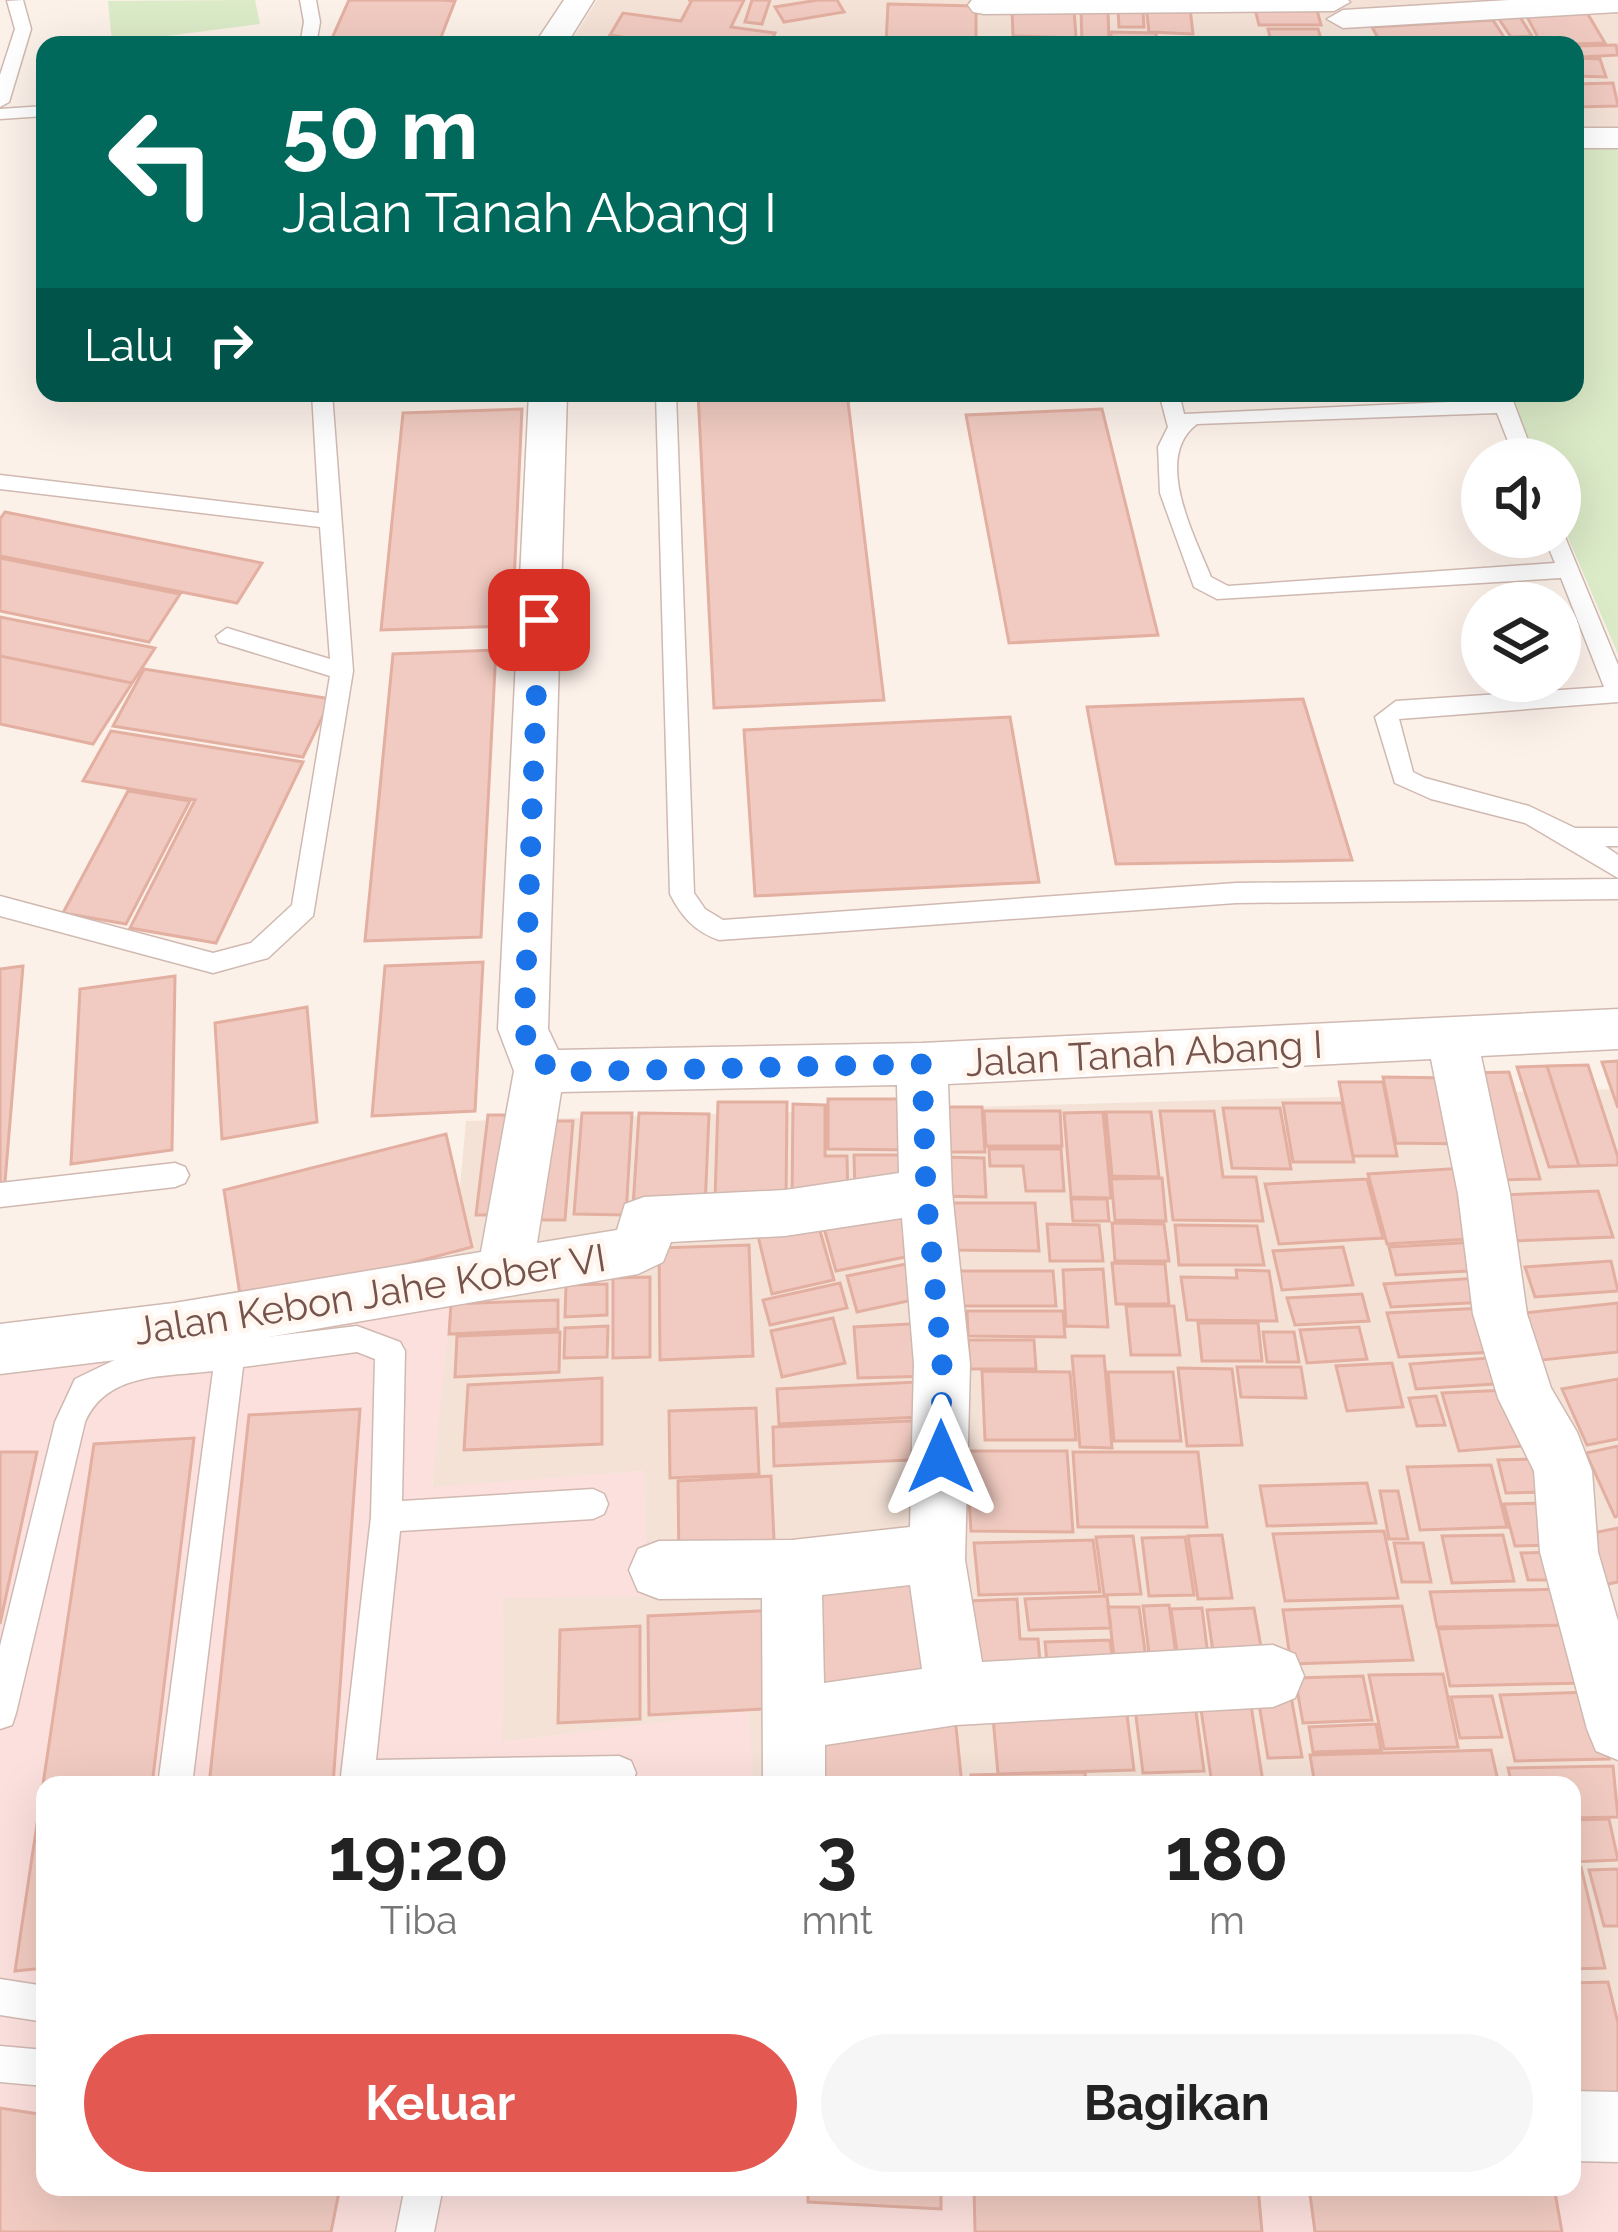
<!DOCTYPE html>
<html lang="id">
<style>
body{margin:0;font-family:Raleway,sans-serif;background:#f6f6f6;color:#222;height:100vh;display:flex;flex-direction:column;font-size:45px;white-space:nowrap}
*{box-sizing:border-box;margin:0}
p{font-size:39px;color:#767676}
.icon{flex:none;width:66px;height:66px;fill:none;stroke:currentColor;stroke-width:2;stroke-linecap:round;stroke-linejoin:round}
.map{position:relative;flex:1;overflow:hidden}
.details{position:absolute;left:36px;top:1776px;width:1545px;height:420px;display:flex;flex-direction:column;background:#fff;border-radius:24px;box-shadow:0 12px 48px #0002}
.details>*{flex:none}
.hud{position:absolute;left:36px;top:36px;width:1548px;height:366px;border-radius:24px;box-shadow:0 12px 48px #0002;background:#00695c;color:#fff;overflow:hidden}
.buttons{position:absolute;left:1461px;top:438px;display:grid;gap:24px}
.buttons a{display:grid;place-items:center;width:120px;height:120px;border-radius:50%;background:#fff;box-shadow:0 12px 48px #0002;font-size:60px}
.pin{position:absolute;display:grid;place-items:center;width:102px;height:102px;color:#fff;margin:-51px;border-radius:24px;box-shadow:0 6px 18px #0006}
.me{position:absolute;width:132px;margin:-66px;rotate:0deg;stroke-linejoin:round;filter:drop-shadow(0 0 9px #0008)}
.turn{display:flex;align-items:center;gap:42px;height:252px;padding:0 48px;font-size:54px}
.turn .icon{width:156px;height:156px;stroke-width:2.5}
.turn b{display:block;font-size:84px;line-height:102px}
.then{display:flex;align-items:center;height:114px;padding:0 48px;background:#0003;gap:24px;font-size:45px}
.eta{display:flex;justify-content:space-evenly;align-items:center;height:204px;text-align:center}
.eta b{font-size:72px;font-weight:700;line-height:84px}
.cta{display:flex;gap:24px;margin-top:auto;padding:24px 48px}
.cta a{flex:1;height:138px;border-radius:72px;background:#e35851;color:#fff;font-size:48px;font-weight:700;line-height:138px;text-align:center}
.cta a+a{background:#f6f6f6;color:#222}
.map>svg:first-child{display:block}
</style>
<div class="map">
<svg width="1618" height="2232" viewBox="0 0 1618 2232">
<rect width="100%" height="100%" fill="#fcf1e9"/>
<path fill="#f4e2d7" d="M597,0H1618V147H1575V45H569Z
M1618,1089V2100H1572V1785H753L748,1712L502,1742L503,1598L643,1471L432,1488L466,1121Z"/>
<path fill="#fce0dd" d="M453,1284L432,1487L644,1471L648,1596L503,1598L502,1742L749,1711L753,1785H45V2187H1572V2100H1618V2232H0V1360Z"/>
<path fill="#dbeac7" d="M255,0L260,24L112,43L108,1Z
M1575,147H1618V654L1560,519V459H1535L1506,393H1575Z"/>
<path fill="#f1cbc1" stroke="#e3afa1" stroke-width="3" d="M349,0H440L455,1L438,45H329Z
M688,0H744L731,27L775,33L769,45H668L610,35L623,13L681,21L692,0Z
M752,0H770L762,24L745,22Z
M818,0H837L844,12L784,22L775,7Z
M888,4L976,6V45L886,44Z
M1146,6L1190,8L1193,34L1149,32Z
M1012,8L1074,9L1076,38L1013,36Z
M1081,9L1108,10L1109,44L1082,43Z
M1255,9L1317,10L1321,25H1259Z
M1118,10L1143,11L1144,27H1119Z
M1586,11L1605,43L1542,45L1525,13Z
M1520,17L1532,36L1511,37L1499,19Z
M1493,20L1509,45H1382L1372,27Z
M1268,29H1318L1323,45H1272Z
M1111,32L1156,33L1157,43L1111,42Z
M1616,45L1618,55L1582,57L1576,46Z
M1575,58L1600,59L1606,77L1575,76Z
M1613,83L1618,106L1575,107V84Z
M698,393H847L884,700L714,708Z
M522,409L512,626L381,630L403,413Z
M1102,409L1158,635L1009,643L966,415Z
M5,512L262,563L237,603L0,556V519Z
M0,558L180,594L149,642L0,611Z
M0,617L155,648L132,683L0,656Z
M496,650L481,937L365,941L393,654Z
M0,656L132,683L93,744L0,724Z
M144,669L331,699L303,757L113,726Z
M1303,699L1352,860L1116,864L1087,707Z
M1010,717L1039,882L755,896L744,730Z
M111,731L303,762L216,943L130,928L195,800L83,781Z
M128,791L190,801L126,924L63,913Z
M483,962L475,1111L372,1116L385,966Z
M23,966L5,1182L0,1183V969Z
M175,976L172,1150L71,1164L80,989Z
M307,1007L317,1122L222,1139L215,1023Z
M1618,1061V1108L1602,1062Z
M1588,1065L1618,1157V1165L1579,1166L1547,1066Z
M1547,1066L1579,1166L1549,1167L1517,1067Z
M1509,1072L1540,1179L1497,1180L1468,1073Z
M1383,1077L1452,1078L1466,1144L1396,1143Z
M1339,1082H1383L1397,1156H1353Z
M828,1099H911L913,1150L828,1149Z
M718,1102H787L786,1199H715Z
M1283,1103H1342L1354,1162H1293Z
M793,1104L825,1105V1156H847L848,1202H792Z
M925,1107H982L985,1152H927Z
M1223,1108H1280L1291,1169L1232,1168Z
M984,1111H1060L1062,1146H986Z
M1160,1111H1214L1223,1177H1256L1263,1221L1173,1220Z
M1103,1112L1111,1198L1071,1197L1064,1113Z
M1106,1112H1151L1159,1177L1112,1176Z
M582,1113H632L626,1215L574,1214Z
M639,1113L709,1114L705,1207H633Z
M488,1115H525L515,1215H476Z
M530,1121H573L565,1220H520Z
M446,1134L472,1247L242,1308L224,1190Z
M989,1149H1061L1064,1191H1026L1023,1166H990Z
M854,1155H914L915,1192L855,1191Z
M937,1157L984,1158L986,1197L938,1196Z
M1465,1168L1487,1238L1387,1244L1368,1174Z
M1162,1178L1166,1221L1115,1220L1111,1179Z
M1367,1179L1383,1238L1279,1244L1265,1184Z
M1598,1191L1613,1237L1513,1241L1499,1195Z
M1071,1199H1107L1109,1221H1073Z
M952,1203H1035L1039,1251L954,1250Z
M901,1211L915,1255L836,1271L824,1228Z
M1112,1223L1164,1224L1169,1261H1115Z
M818,1224L834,1280L772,1294L758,1236Z
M1047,1224L1099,1225L1103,1261H1050Z
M1175,1225L1257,1226L1264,1265H1179Z
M1477,1242L1486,1270L1396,1275L1389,1247Z
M749,1245L753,1356L660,1360L659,1248Z
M1343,1247L1353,1285L1282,1290L1273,1251Z
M1611,1261L1618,1291L1535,1297L1525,1267Z
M911,1263L922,1298L857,1312L847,1276Z
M1112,1263L1165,1264L1169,1304H1116Z
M1103,1269L1108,1327L1066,1326L1063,1270Z
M1236,1270L1269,1271L1277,1321L1187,1320L1181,1277L1237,1278Z
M955,1271H1053L1056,1306H956Z
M650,1277V1357L613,1358V1278Z
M1479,1278L1486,1302L1391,1307L1384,1284Z
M840,1283L847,1308L770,1325L763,1300Z
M607,1284V1315L565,1317L566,1285Z
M1362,1294L1369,1321L1295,1325L1287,1298Z
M558,1300V1329L449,1334L451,1304Z
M1618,1303V1352L1542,1360L1524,1313Z
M1126,1306H1174L1180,1355H1131Z
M1482,1308L1495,1352L1399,1357L1387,1313Z
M967,1311H1063L1065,1337L968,1336Z
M833,1318L845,1363L782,1377L771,1331Z
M928,1323L933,1376L858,1378L854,1327Z
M1198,1323H1258L1262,1361H1202Z
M608,1326L607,1357L564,1358L565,1328Z
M1359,1327L1367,1359L1307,1363L1300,1330Z
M560,1332L559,1372L455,1377L457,1336Z
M1263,1332H1294L1299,1362H1267Z
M968,1340H1034L1036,1369H970Z
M1072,1356H1104L1112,1448L1080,1447Z
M1502,1357L1510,1383L1416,1389L1410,1364Z
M1392,1363L1403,1407L1347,1411L1336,1366Z
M1237,1367H1301L1306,1398L1241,1397Z
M1178,1368L1232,1369L1242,1445L1187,1446Z
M982,1371L1070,1372L1076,1440H985Z
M1108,1372H1173L1181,1441H1114Z
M602,1378V1444L464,1450L468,1385Z
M1618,1379V1439L1587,1445L1562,1389Z
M937,1381L940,1416L779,1424L777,1389Z
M1508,1390L1524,1446L1459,1451L1442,1393Z
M1436,1396L1445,1425L1417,1426L1409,1398Z
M756,1408L759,1474L670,1478L669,1411Z
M360,1409L333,1785H209L249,1415Z
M930,1420L933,1459L774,1466L773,1427Z
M194,1438L152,1785H45V1968L15,1971L94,1444Z
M1618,1446V1516L1615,1517L1586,1453Z
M966,1451H1067L1073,1532L971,1531Z
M0,1452H37L0,1624Z
M1073,1452H1198L1207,1527H1078Z
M1537,1459L1545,1492L1506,1493L1498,1460Z
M1491,1465L1507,1527L1420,1530L1407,1467Z
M771,1476L775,1560L679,1565L678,1481Z
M1367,1483L1376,1523L1267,1526L1260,1486Z
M1380,1491H1398L1408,1539H1389Z
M1547,1503L1558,1545L1515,1546L1504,1504Z
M1618,1528V1582L1604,1585L1582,1535Z
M1384,1531L1398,1598L1285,1601L1273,1534Z
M1222,1535L1232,1598L1198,1599L1188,1536Z
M1503,1535L1514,1581L1452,1583L1442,1536Z
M1133,1536L1141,1594L1104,1595L1096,1537Z
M1185,1537L1194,1595L1149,1596L1142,1538Z
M1093,1540L1100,1592L979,1595L974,1543Z
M1394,1543H1423L1431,1582H1402Z
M1552,1552L1559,1580H1528L1521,1553Z
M927,1560L943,1695L802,1706L791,1571Z
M1563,1589L1573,1625L1437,1627L1430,1592Z
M1107,1596L1111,1628L1029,1630L1025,1599Z
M1017,1599L1020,1639H1038L1042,1684L975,1686L969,1601Z
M1169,1605L1179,1676L1152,1678L1143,1606Z
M1402,1606L1413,1660L1291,1664L1283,1610Z
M1108,1607H1139L1149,1680L1117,1681Z
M1202,1608L1210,1672L1180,1673L1171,1609Z
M1254,1608L1264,1664L1215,1666L1207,1610Z
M779,1610L783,1708L649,1715L648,1616Z
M1569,1625L1585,1683L1450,1686L1438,1629Z
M640,1626V1719L558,1723L560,1630Z
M1110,1640L1115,1682L1049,1684L1045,1642Z
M1443,1674L1458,1747L1384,1749L1369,1675Z
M1363,1676L1372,1720L1303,1723L1295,1678Z
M1247,1680L1263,1782L1212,1784L1197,1682Z
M1192,1682L1204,1771L1143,1773L1132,1684Z
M1289,1685L1302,1757L1268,1758L1256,1686Z
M1124,1691L1134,1770L998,1774L991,1695Z
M1591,1692L1609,1759L1515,1761L1500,1695Z
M1492,1696L1502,1737L1460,1738L1451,1697Z
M955,1717L962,1785H811L808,1725Z
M1376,1724L1381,1750L1313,1752L1309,1727Z
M1491,1750L1499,1785H1315L1310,1755Z
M1613,1766L1618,1817L1572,1818V1785H1512L1508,1768Z
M1085,1772L1086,1785H971V1775Z
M1609,1819L1618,1860L1572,1862V1820Z
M1572,1867H1581L1605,1968L1572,1969Z
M1618,1869V1926H1604L1589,1870Z
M1608,1982L1618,2023V2100L1581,2101L1572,2063V1983Z
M0,2108L45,2115V2187H340L331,2232H0Z
M808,2187H941V2209L808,2202Z
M974,2187H1258L1262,2232H975Z
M1309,2187H1554L1562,2232H1315Z"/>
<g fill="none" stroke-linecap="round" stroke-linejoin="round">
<g stroke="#d0b9b1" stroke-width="3">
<path id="lane" d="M23,0L31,29L9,102L0,107V75L15,29L7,1Z
M300,0H316L320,22L316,45H300L304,22Z
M45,106V116L0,119V109Z
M312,393H332L353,671L313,916L268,958L213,973L0,916V896L213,953L251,943L292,905L330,676L219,642L216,636L227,628L330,659L320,527L0,489V475L319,513Z
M656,393H676L694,893L705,909L723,920L1236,883L1618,879V899L1236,903L719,940C694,931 682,917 670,894Z
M1159,393H1179L1184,414L1493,400L1490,393H1510L1535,459H1515L1497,413L1197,424C1152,457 1195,537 1211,577L1228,586L1555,563L1544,537H1560L1563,532L1618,665V702L1399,719L1413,772L1425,778L1529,806L1575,828H1618V846H1605L1618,855V878L1525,823L1431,799L1395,783L1375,717L1396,701L1604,687L1561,578L1217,599L1194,587L1160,493L1158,447L1168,427Z
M175,1163L185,1167L189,1175L185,1183L175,1187L0,1207V1183Z
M357,1326L400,1342L405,1351L402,1501L593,1489L604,1494L608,1504L604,1514L593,1519L400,1531L376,1760L619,1756L631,1761L636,1773L631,1785H340L371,1517L375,1359L357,1352L243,1367L192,1785H158L213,1371C164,1377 107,1372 85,1422L16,1713L12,1725L0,1729V1646L55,1422L75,1379L127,1354Z
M0,1979L45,1986V2022L0,2015Z
M0,2046L45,2050V2086L0,2082Z
M405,2187H443L434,2232H396Z"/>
</g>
<g stroke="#d0b9b1" stroke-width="3">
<path id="street" d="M564,0H594L566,45H534Z
M972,0H1348L1350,2L1334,11L984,14L973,12L968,5Z
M1509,0H1618V12L1343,28L1327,19L1343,10Z
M1575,128H1618V148H1575Z
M529,393H567L548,1029L558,1050L922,1043L1618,1009V1049L1481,1056L1510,1194L1527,1314L1551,1388L1577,1432L1592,1471L1598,1552L1618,1621V1760L1596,1751L1587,1729L1540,1552L1534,1471L1498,1398L1473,1314L1458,1194L1431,1059L948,1084L952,1192L970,1364L965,1560L982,1662L1273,1645L1295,1654L1304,1676L1295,1698L1273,1707L956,1725L825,1745V1785H763L762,1598L659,1599L638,1591L629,1570L638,1549L659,1541L792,1540L910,1527L914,1364L902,1218L785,1236L671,1242L663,1262L638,1274L174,1353L0,1374V1324L174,1303L481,1252L514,1071L498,1029ZM897,1085L899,1173L785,1190L644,1197L625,1204L617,1230L537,1243L561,1092ZM910,1585L922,1669L824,1683L822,1595Z
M1572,2091L1618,2092V2162L1572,2161Z"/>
</g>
<use href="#lane" fill="#fff" fill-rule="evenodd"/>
<use href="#street" fill="#fff" fill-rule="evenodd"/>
</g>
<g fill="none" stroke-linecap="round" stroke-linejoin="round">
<path stroke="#1a73e8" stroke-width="21" stroke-dasharray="0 37.8" d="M539,620L524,1029L532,1057L559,1072L922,1064L926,1192L942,1364L941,1457"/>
</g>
<g text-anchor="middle" stroke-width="10" stroke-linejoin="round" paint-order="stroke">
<g font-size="39" fill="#76544c" stroke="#fff6ef">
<text transform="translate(1144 1053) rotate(-3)" y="14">Jalan Tanah Abang I</text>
<text transform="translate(370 1294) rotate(-9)" y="14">Jalan Kebon Jahe Kober VI</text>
</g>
</g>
</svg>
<div class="buttons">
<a><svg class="icon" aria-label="sound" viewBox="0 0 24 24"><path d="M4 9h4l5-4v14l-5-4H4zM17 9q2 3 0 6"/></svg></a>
<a><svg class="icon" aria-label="layers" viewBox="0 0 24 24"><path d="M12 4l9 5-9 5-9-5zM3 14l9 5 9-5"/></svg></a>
</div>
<div class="pin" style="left:539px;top:620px;background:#d93025"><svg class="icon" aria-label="arrive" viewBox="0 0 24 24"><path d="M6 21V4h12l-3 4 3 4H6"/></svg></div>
<svg class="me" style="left:941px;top:1457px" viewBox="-20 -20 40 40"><path d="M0-17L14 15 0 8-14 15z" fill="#1a73e8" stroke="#fff" stroke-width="4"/></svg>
<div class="hud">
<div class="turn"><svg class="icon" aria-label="left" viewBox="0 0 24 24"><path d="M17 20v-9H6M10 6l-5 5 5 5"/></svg><div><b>50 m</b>Jalan Tanah Abang I</div></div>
<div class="then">Lalu<svg class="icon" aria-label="right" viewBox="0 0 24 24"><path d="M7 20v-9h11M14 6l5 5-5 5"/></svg></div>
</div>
<section class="details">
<div class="eta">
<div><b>19:20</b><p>Tiba</p></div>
<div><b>3</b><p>mnt</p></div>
<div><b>180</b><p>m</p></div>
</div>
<div class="cta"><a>Keluar</a><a>Bagikan</a></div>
</section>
</div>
